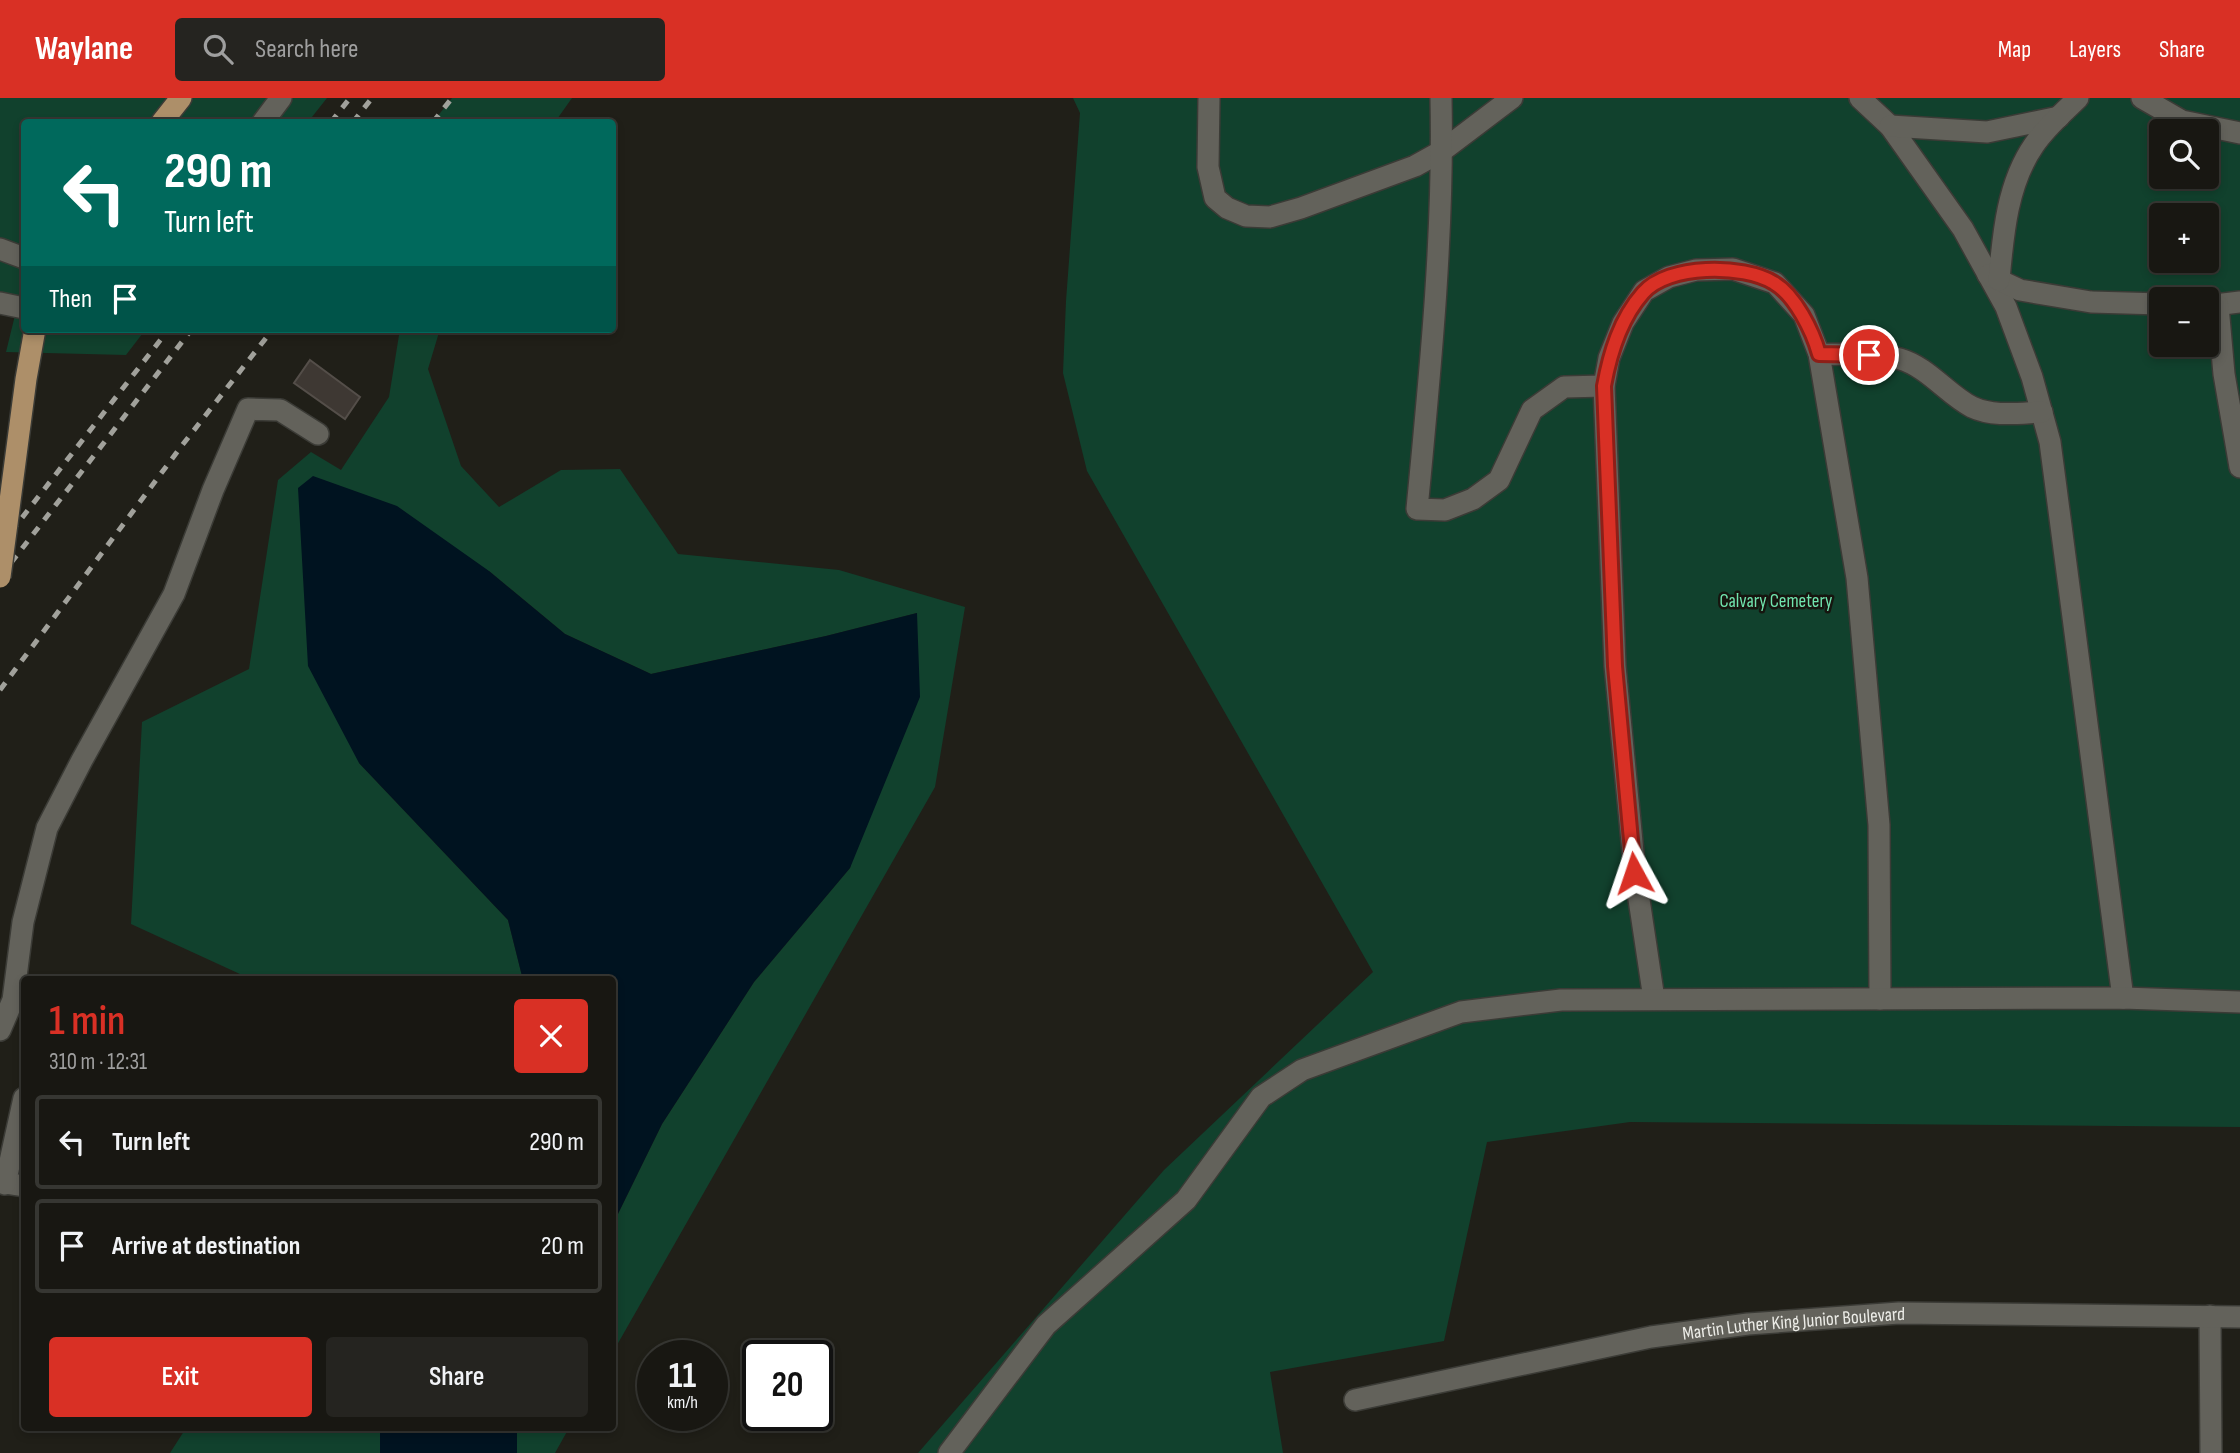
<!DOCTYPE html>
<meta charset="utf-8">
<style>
body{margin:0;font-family:"Sofia Sans Condensed",sans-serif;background:#252420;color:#f1f3f6;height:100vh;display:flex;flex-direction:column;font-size:26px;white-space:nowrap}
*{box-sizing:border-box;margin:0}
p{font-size:23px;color:#9f9f9f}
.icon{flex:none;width:38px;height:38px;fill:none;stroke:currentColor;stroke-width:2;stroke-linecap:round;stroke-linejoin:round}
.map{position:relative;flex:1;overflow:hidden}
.drawer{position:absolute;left:21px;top:878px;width:595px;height:455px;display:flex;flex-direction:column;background:#181712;border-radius:7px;box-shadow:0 4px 10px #0003,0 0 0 2px #363632}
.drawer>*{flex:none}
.guide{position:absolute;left:21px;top:21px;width:595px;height:214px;border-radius:7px;box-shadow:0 4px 10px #0003,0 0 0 2px #363632;background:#00695c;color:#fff;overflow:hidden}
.fabs{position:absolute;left:2149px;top:21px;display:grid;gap:14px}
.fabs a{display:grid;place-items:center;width:70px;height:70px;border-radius:7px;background:#181712;box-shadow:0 4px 10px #0003,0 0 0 2px #363632;font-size:35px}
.speed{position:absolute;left:637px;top:1242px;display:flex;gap:14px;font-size:35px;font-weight:700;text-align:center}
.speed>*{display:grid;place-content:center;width:91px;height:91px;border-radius:50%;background:#181712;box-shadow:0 4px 10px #0003,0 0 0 2px #363632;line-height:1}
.speed small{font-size:18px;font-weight:400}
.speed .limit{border:4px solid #111;border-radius:10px;background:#fff;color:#111}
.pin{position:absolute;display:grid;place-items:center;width:60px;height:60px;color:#fff;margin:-30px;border:4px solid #fff;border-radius:50%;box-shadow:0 2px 7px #0007}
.me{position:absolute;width:77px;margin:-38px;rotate:355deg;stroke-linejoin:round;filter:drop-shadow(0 0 5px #0008)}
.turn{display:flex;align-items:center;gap:24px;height:147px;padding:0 28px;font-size:32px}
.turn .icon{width:91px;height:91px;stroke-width:2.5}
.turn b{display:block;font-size:49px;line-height:60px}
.then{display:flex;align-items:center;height:66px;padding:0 28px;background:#0003;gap:14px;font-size:26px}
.round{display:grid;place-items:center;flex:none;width:74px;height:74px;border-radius:7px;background:#252420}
.summary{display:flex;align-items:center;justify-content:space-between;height:119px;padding:0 28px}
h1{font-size:42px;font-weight:600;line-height:52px;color:#d93025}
.primary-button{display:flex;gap:14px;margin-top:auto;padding:14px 28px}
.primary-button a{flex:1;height:80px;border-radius:7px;background:#d93025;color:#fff;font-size:28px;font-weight:600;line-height:80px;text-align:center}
.primary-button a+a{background:#252420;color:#f1f3f6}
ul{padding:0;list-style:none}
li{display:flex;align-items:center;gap:21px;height:94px;margin:0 14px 10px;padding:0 14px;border:4px solid #363632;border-radius:7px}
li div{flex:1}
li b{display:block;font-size:26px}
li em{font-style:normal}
header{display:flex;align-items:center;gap:42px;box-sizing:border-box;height:98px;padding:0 35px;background:#d93025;color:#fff}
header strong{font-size:33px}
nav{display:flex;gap:38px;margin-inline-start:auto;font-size:24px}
.search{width:490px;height:63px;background:#252420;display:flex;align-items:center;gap:18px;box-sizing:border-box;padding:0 24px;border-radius:7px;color:#9f9f9f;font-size:26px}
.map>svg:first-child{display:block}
</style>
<header>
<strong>Waylane</strong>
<div class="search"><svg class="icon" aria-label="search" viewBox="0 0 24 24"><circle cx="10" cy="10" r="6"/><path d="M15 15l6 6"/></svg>Search here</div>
<nav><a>Map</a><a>Layers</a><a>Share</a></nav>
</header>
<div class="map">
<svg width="2240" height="1355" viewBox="0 0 2240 1355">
<rect width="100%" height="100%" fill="#201f18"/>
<path fill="#11412d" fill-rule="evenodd" d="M0,0H327L308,24H24V231H146L126,257L6,254L17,209L0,205Z
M452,0H572L555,24H433Z
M1073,0H2240V1029L1630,1024L1487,1044L1444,1243L1270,1274L1283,1355H918L1164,1072L1373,874L1087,373L1063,275L1066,203L1080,15ZM2161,33H2207V79H2161ZM2161,117H2207V163H2161ZM2161,201H2207V247H2161Z
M400,231H440L428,271L461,368L499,409L561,372L620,371L678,456L839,472L965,509L935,689L613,1254V1126L662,1026L754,884L850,770L917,515L826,538L651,576L565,536L489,473L359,665L508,822L523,882H253L131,826L142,624L249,571L278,382L311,354L341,372L389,299Z
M186,1330H380V1355H170Z
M517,1330H569L555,1355H517Z"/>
<path fill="#001320" d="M313,378L397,408L489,473L565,536L651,576L826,538L917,515L920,599L850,770L754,884L662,1026L613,1126L612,882H523L508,822L359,665L308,568L298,390Z
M380,1330H517V1355H380Z"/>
<path fill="#3e3833" stroke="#544e49" stroke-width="2" d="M310,262L360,299L345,321L294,285Z"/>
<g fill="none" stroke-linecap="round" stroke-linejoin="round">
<g stroke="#3b3b36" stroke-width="24">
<g id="minor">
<path d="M1209,0L1208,69L1215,100L1227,110L1246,118L1270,119L1301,110L1415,68L1442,53L1512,0"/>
<path d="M1441,0C1444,137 1430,275 1417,411L1445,412L1473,401L1499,382L1532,312L1564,289L1604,288"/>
<path d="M1860,0L1890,28L1963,131L2006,209L2032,279L2050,344L2123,900"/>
<path d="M2142,0L2182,23L2240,35"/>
<path d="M263,24L281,0"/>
<path d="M1890,28L1987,34L2059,19"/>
<path d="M0,151L24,160"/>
<path d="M1988,177L2020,192L2091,204L2161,206"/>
<path d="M1999,182C2003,137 2007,86 2034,47C2046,29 2063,15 2078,0"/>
<path d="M0,205L24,210"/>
<path d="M2207,208L2240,204"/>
<path d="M2218,208L2224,276L2240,369"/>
<path d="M1819,256C1845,257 1875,254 1900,261C1928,269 1948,297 1972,309C1993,319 2019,315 2042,314"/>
<path d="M1654,901L1635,775L1615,568L1604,288L1609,260L1623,225L1644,193L1669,179L1696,172L1733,171L1775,185L1804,217L1819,256L1857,480L1879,727L1880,901"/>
<path d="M0,932L13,902L23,824L47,730L82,662L174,496L213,392L248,311L280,312L318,336"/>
<path d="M0,1084L24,1088"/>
<path d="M5,1086L24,1000"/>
<path d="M2210,1218L2211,1355"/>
<path id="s1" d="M1355,1302L1651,1239L1748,1226L1899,1215L2240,1219"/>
<path d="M949,1355L1046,1227L1186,1102L1261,999L1302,972L1461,914L1561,902L2123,900L2240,904"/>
</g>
</g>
<g stroke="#3b3b36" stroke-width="24">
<path id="major" d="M162,24L181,0"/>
</g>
<use href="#minor" stroke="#63625b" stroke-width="21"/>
<use href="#major" stroke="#ad8f69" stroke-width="21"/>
<path stroke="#a1a19b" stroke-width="5" stroke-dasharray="9 9" stroke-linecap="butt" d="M331,24L350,0
M353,24L372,0
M433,24L452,0
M0,448L169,231
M0,479L192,231
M0,592L180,350L273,231"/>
<g stroke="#3b3b36" stroke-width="24" stroke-linecap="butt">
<path id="major-bridge" d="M0,479L26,281L35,231"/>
</g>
<use href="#major-bridge" stroke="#ad8f69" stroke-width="21"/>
</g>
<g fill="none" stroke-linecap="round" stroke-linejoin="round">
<g stroke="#8d1f18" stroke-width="18">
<path id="route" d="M1634,775L1615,568L1604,288C1610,255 1620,221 1643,195C1668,166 1743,166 1774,185C1795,197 1813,234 1819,256L1869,257"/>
</g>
<use href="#route" stroke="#d93025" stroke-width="12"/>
</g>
<g text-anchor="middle" stroke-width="5" stroke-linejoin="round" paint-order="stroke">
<g font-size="19" fill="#71e4ae" stroke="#16150f">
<text x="1776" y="509">Calvary Cemetery</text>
</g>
<g font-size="19" fill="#ecece7" stroke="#16150f">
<text dy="7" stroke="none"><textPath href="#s1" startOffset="446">Martin Luther King Junior Boulevard</textPath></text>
</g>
</g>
</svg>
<div class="fabs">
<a><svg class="icon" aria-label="search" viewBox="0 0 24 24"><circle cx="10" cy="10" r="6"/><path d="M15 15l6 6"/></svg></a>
<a>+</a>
<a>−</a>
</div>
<div class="speed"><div>11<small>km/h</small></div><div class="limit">20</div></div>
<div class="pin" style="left:1869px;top:257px;background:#d93025"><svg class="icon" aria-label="arrive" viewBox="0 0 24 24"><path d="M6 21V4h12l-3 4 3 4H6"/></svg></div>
<svg class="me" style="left:1634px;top:775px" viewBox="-20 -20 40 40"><path d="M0-17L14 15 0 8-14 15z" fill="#d93025" stroke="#fff" stroke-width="4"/></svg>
<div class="guide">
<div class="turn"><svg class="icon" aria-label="left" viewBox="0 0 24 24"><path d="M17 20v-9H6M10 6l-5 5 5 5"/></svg><div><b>290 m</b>Turn left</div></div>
<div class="then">Then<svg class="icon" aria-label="arrive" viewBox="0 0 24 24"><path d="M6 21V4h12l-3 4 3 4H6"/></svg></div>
</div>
<section class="drawer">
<div class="summary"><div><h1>1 min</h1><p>310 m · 12:31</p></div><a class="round" style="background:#d93025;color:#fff"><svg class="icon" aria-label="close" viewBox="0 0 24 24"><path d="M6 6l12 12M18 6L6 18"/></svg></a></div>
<ul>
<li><svg class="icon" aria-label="left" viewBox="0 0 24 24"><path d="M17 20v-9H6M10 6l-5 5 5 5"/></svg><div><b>Turn left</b></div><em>290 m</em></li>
<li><svg class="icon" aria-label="arrive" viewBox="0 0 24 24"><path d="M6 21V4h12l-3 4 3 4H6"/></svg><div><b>Arrive at destination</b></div><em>20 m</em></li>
</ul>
<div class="primary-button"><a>Exit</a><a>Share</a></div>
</section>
</div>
